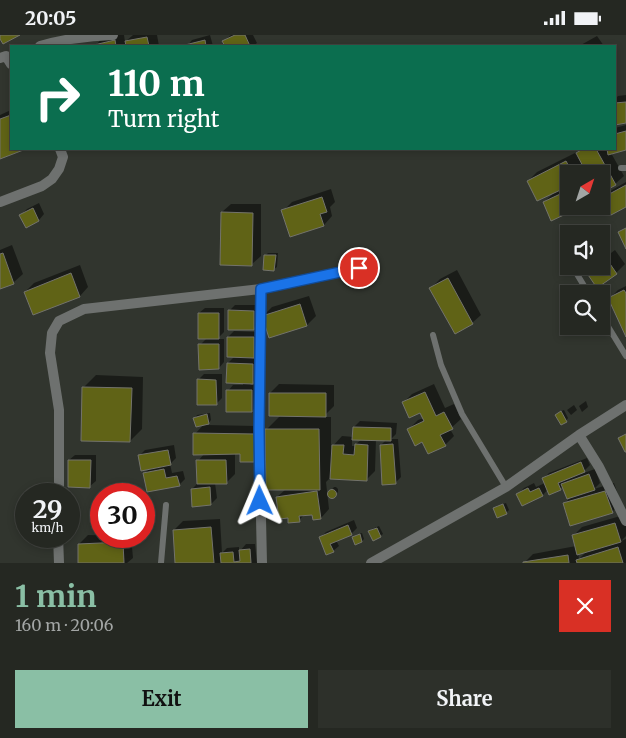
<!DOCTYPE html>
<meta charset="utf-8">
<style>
body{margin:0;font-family:Merriweather,serif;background:#2d302a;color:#f1f3f6;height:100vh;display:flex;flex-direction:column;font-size:19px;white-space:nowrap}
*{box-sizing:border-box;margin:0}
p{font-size:16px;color:#a3a6a5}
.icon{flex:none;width:28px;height:28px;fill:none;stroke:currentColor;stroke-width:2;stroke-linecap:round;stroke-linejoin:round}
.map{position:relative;height:528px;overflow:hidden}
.details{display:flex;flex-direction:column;background:#252822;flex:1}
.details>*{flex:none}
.hud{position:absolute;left:10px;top:10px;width:606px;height:105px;border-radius:0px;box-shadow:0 2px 8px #0003,0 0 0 1px #424440;background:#0b6e4f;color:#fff;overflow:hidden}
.needle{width:32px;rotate:39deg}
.tools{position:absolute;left:560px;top:130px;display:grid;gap:10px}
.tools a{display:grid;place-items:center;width:50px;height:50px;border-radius:0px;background:#252822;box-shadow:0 2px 8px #0003,0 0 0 1px #424440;font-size:25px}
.speed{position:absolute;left:15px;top:448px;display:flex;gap:10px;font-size:25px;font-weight:700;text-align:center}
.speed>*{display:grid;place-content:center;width:65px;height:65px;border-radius:50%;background:#252822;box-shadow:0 2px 8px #0003,0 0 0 1px #424440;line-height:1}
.speed small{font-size:12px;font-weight:400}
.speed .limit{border:8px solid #d22;background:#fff;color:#111}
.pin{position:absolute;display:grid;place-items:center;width:42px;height:42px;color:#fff;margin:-21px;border:2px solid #fff;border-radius:50%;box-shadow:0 1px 5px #0007}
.me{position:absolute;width:55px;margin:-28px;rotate:359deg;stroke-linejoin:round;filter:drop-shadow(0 0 4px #0008)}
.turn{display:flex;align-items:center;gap:18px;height:105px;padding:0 15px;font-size:22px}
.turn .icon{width:65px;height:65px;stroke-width:2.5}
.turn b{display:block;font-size:35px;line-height:42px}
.round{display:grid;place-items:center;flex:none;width:52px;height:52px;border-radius:0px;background:#2d302a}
.summary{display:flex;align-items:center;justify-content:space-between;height:85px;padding:0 15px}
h1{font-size:30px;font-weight:700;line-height:38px;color:#8abfa5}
.primary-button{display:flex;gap:10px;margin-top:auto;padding:10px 15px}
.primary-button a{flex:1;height:58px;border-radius:0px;background:#8abfa5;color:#111;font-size:20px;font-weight:700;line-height:58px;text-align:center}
.primary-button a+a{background:#2d302a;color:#f1f3f6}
.status{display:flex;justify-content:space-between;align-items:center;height:35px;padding:0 25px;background:#252822;direction:ltr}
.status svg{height:14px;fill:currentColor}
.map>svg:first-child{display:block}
</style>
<div class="status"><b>20:05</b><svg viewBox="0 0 49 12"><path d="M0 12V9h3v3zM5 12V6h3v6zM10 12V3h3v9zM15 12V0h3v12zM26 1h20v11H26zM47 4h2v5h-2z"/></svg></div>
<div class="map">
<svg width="626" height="528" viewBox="0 0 626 528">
<rect width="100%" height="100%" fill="#31352e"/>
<path fill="#0007" fill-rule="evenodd" d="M110,0H124L125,7L133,0H157L159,11H95L104,1Z
M210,0L213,11H187L192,5Z
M231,0H253L257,8L253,11H226L224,6Z
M597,1L604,11H579Z
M626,60V87L615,89V64L618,61Z
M11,75V114H23L0,123V80Z
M626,90V114L611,118L624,141L615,149L601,139L586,135L583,139H569V171L552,184L544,167L555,157L528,146L537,137L575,118L576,119L581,114H615V93Z
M626,147V171L603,163L612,155Z
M331,154L335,167L330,172L332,181L324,190L291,200L283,176L292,167Z
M39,168L44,179L39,185L26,191L21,180L27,174Z
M231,169H261V221L252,229L222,177Z
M12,210L23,239L14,247L0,253V215Z
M601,213L607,221L615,215L625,229L616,238L601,231Z
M268,218H278L277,232L274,234L266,220Z
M80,230L88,252L80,261L34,278L25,257L34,248Z
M457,235L481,280L472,288L431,253L440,244Z
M626,251V299L609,264L618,255Z
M309,261L316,281L307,290L270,301L263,281L272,272Z
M235,270H259V288L253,294L229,276Z
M205,273H224V297L217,304H224V327L219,333L200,310L207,303L199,278Z
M234,296L259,297V315L251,323L258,324V342L250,350H258V370L252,376L228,356L233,350H243V348L228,328L235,321L228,302Z
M204,339H222V363L216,369L198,345Z
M96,340L143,342L142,394L130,406L84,352Z
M279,349L334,350V371L323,382H331V413L342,401L354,402V392L360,386L397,388L396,399L391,404H398L401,442L395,448L381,410L386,405L376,404L375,436L366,445L332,441L326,447L329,474L321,483L313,478L305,479L299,485L289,482L277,462L286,454L267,394L281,380L270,358ZM352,403L362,404L356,409V411H352Z
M434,349L445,373L454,369L461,384L450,394L454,401L445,410L423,406L409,394L418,385L424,383L421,376L403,368L412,359Z
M586,366L588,372L582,377L579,371Z
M574,370L577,375L571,380L567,375Z
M564,375L568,383L566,386L559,377Z
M210,378L211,385L207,390L263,391V417L254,426L242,418H235V439L226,448H215L217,463L211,469L192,454L198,448V426L204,419L195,399L205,388L195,383L197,380Z
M174,410L176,423L170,429L172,438L183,436L185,444L179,450L145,438L150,433L139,421L145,415Z
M75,420H96V446L90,451L69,425Z
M587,423L590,430L581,439L595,434L600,448L594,454L614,448L621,468L612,477L564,469L572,461L563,451L560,454H548L543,460L523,469L518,459L524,453L534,448L536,452L545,448L543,444L549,438Z
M334,452H336L338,454V457L333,462H331L328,459Z
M506,468L509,475L506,478L494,474L497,471Z
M624,480L626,486V501L621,506L626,504V528H524L533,519L576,511L573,501L582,492ZM587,516L579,524L578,518Z
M220,484L222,518L227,513L239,512V517L246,509H255L257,528H176L174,495L183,486Z
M354,485L357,493L351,499L336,505L339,511L333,516L320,503L326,497Z
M379,491L383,499L380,501L370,497L372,494Z
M362,498L364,504L362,506L353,502L356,500Z
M88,500L131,501L133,523L127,528H80L79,509Z"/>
<path fill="#606316" stroke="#73736c" d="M0,0H20L3,9L0,4Z
M235,0H245L250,11H225L222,6Z
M147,2L149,11H126L125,6Z
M115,5L116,11H94V10Z
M205,5L206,11H185V10Z
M626,67V88L615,90V68Z
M11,80V114H26L0,124V84Z
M626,96V115L608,120L607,114H615V99Z
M583,114H596L616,150L601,158V139H587L576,118Z
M566,126L573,139H569V151L537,166L527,146Z
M626,150V172L611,180L602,163Z
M569,155V171H583L551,186L543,167Z
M322,162L327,177L320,179L324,191L290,202L281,175Z
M33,173L39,186L26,193L19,180Z
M221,177L253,178L252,231L220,230Z
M626,193V214L618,197Z
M3,218L14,249L0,254V219Z
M264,220H276L274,236L263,235Z
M606,223L617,239L597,253L582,231H601V226Z
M71,238L80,262L33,280L24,257Z
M448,243L473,289L455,299L429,253Z
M624,255L626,258V302L608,263Z
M300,269L307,291L269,303L262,281Z
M228,275L254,276V295H228Z
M198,278H219V304H198Z
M227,302H254V323L227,322Z
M198,309H219V334L199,335Z
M227,328L253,329V349L226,348Z
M197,344L216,345L217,370H197Z
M82,352L132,353L130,407L81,406Z
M226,355H252V377H226Z
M425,357L436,381L444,377L453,394L440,400L446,411L428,419L422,407L415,411L407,394L424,386L420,378L409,383L402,367Z
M269,358H326V382L269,381Z
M561,376L567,387L561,390L555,380Z
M207,379L209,389L196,392L193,383Z
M353,392L391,393V406L352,405Z
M265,394H319L320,455H266Z
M193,398L255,399L254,427H240V419L193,420Z
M626,399V417H625L618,403Z
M355,409L368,410L367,446L330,444L332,410H344L343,419L354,420Z
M393,409L396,449L382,450L380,410Z
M168,415L171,430L141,436L138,420Z
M68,425H91L90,453L68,452Z
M196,425H226L227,449H197Z
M581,427L585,437L558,448L561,455L549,460L542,443Z
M164,434L166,443L177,441L180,451L147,457L143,438Z
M589,439L595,455L567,464L561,449Z
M210,452L211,470L192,472L191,454Z
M528,453L530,457L539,453L543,461L522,471L516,459Z
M327.5 459a4.5 4.5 0 1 1 9 0a4.5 4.5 0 1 1-9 0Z
M317,456L321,484L313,485L312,480L299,481L300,487L288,488V483L279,484L276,462Z
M605,456L613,478L570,491L563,468Z
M503,469L507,479L497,483L493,473Z
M615,488L621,507L577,520L572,500Z
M348,490L352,500L330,509L334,517L326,520L319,502Z
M211,492L214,528H175L173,495Z
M377,493L381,502L373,506L368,496Z
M360,499L362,507L355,510L352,502Z
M123,507L124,528H78V509Z
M618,512L623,528H577L576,525Z
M250,514L251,528H221L220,518L233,517L234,527L240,526L239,515Z
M568,520L569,528H523V527Z"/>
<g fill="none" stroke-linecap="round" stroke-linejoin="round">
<path stroke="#6e716f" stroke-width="6" d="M621,133H626
M566,221L569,226
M572,231L589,259
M601,280L626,321
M433,300L441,330L462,379L506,452
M161,528L166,470"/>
<path stroke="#6e716f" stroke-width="10" d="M40,11C64,4 88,1 113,0
M0,23L6,21L11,29
M0,167L42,151L52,144L59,134L63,122L60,114
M261,254L259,393L262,528
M579,400L599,432L626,486
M59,459V375L50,318L52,298L59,286L84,274L261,254L359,233
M58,501L59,528
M371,528L506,452L579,400L626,370"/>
</g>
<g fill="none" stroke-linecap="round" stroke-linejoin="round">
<g stroke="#114b97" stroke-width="12">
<path id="route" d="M260,466L259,393L261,254L359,233"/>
</g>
<use href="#route" stroke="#1a73e8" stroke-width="9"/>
</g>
</svg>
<div class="tools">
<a><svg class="needle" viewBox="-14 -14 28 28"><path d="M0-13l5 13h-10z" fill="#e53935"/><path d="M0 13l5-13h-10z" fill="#a3a6a5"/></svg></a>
<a><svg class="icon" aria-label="sound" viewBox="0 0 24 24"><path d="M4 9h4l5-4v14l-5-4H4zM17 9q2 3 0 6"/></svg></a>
<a><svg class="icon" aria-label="search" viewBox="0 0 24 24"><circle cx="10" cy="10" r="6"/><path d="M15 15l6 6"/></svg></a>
</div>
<div class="speed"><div>29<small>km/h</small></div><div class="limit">30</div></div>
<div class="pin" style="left:359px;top:233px;background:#d93025"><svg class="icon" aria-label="arrive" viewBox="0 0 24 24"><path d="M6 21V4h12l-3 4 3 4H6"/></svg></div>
<svg class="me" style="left:260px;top:466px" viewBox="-20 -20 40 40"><path d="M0-17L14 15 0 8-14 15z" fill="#1a73e8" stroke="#fff" stroke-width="4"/></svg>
<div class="hud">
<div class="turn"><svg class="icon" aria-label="right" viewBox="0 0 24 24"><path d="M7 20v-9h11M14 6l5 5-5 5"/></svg><div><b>110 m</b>Turn right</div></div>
</div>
</div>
<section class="details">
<div class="summary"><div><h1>1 min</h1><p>160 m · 20:06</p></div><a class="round" style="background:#d93025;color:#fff"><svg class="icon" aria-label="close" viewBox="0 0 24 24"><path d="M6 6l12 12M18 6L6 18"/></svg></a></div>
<div class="primary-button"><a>Exit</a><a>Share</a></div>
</section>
